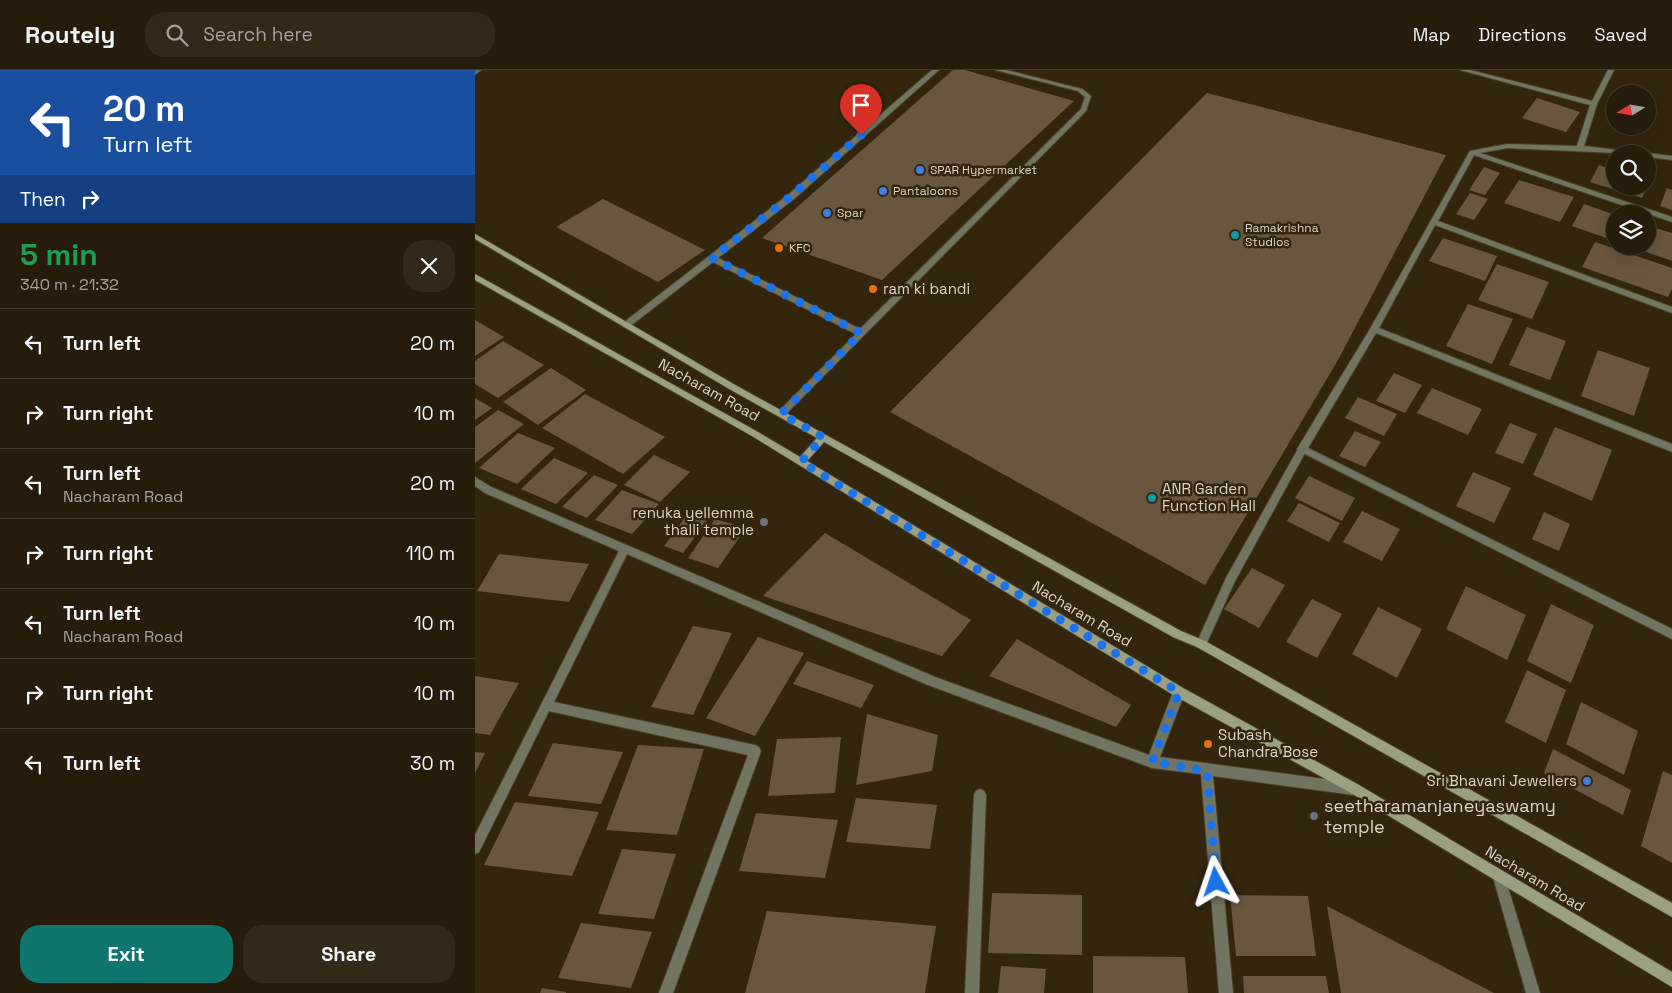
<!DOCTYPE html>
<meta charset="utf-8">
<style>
body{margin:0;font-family:"Space Grotesk",sans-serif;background:#332919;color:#f1f3f6;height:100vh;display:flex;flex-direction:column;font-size:19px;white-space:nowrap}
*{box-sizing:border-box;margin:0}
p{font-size:16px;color:#a4a19d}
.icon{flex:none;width:28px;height:28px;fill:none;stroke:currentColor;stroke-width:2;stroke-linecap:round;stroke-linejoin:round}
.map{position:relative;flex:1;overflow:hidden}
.side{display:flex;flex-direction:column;background:#271c0b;width:475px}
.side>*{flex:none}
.hud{background:#1a4fa0;color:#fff;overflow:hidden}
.needle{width:32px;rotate:259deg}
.fabs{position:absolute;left:1131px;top:15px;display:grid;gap:10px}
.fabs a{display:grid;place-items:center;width:50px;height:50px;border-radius:50%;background:#271c0b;box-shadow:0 5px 20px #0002,0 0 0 1px #433a2c;font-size:25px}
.pin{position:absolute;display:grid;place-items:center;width:42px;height:42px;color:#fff;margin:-51px -21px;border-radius:50% 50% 50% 0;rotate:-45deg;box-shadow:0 0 5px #0007}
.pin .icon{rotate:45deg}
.me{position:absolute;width:55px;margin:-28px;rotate:355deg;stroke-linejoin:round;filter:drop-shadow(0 0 4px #0008)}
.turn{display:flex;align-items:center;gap:18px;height:105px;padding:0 20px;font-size:22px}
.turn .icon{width:65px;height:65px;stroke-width:2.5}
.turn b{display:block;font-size:35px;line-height:42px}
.then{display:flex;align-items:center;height:48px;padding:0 20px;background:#0003;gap:10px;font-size:19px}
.round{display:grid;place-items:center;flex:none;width:52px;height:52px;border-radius:20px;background:#332919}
.overview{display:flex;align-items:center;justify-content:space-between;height:85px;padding:0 20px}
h1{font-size:30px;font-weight:700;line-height:38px;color:#1e9e55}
.action{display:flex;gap:10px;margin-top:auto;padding:10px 20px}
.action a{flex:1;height:58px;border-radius:20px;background:#0f766e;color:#fff;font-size:20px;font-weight:700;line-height:58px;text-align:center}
.action a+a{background:#332919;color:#f1f3f6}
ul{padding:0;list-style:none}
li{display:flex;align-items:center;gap:15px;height:70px;padding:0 20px;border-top:1px solid #433a2c}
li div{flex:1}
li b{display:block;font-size:19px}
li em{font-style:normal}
header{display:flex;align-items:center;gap:30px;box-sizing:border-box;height:70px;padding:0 25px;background:#271c0b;border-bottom:1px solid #433a2c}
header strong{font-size:24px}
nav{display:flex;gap:28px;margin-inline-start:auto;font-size:18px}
.search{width:350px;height:45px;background:#332919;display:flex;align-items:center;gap:12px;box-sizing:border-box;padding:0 18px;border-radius:20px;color:#a4a19d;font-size:19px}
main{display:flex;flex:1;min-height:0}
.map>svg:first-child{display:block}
</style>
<header>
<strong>Routely</strong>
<div class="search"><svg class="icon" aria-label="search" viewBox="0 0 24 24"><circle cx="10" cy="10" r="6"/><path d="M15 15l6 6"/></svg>Search here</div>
<nav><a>Map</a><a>Directions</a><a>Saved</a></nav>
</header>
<main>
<section class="side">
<div class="hud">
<div class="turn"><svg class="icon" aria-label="left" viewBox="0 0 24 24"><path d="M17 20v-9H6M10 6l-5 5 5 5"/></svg><div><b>20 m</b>Turn left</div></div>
<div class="then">Then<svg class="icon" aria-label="right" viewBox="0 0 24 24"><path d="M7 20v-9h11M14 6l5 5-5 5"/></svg></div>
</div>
<div class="overview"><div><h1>5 min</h1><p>340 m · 21:32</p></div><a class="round"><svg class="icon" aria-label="close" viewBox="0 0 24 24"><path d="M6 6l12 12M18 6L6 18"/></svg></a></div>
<ul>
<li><svg class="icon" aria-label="left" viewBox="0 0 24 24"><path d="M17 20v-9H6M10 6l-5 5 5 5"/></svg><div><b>Turn left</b></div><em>20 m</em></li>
<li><svg class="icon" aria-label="right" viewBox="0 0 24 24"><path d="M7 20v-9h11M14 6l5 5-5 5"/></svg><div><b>Turn right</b></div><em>10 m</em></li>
<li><svg class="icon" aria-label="left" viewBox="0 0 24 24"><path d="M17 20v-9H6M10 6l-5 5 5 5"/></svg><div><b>Turn left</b><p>Nacharam Road</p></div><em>20 m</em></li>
<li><svg class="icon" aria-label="right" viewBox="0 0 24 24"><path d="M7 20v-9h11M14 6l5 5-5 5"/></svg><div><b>Turn right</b></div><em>110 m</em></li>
<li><svg class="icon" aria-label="left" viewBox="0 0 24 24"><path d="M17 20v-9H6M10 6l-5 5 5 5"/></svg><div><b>Turn left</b><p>Nacharam Road</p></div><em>10 m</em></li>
<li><svg class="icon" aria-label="right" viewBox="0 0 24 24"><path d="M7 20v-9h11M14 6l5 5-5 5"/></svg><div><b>Turn right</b></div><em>10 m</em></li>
<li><svg class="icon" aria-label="left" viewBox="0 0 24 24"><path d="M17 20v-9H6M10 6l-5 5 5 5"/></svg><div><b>Turn left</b></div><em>30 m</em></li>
</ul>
<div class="action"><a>Exit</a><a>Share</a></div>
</section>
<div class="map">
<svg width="1197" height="923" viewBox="0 0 1197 923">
<rect width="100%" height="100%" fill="#34250f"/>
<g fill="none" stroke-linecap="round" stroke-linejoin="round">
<path fill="#477174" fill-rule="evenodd" d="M0,0H7L0,5Z"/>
</g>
<path fill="#685640" d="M478,0H490L599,31L407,210L287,168Z
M732,23L971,85L863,290L730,515L415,342Z
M1062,28L1105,42L1091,62L1047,48Z
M1124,95L1140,101V116H1172V111L1175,112L1167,128L1115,112Z
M1009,97L1025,103L1010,125L994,120Z
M1044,110L1099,127L1085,152L1029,133Z
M1192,118L1197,120V140L1185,136Z
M995,123L1013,129L999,150L981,144Z
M128,129L230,180L183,212L81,157Z
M1109,134L1140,145V171L1097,156Z
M1174,156L1197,163V191L1163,179L1164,176H1172Z
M968,168L1022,186L1010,211L954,191Z
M1120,172L1197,198V219L1193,227L1107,197Z
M1022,194L1074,212L1057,249L1003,230Z
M993,234L1038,249L1017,294L971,276Z
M0,250L29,267L0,286Z
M1052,257L1091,271L1075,310L1034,295Z
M28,271L69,295L23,328L0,314V291Z
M1123,280L1175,298L1159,346L1106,326Z
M76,298L111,320L63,355L28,332Z
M919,303L947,315L930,343L901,331Z
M957,318L1007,339L993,365L942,343Z
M110,324L190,367L148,404L67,358Z
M883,327L922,344L909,366L870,348Z
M0,328L17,338L0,350Z
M23,340L49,354L0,393V357Z
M1035,353L1062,364L1048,394L1020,383Z
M1080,357L1137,380L1117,431L1058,405Z
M880,361L906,372L890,397L864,386Z
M43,363L80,378L42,414L4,398Z
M179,385L215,402L185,432L149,415Z
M79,388L113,403L81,434L46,419Z
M998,402L1036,418L1019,453L981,436Z
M119,405L143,415L112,448L87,437Z
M834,406L880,428L867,451L820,428Z
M147,420L184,434L157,464L120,450Z
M824,433L865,453L854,472L812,451Z
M887,441L925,459L907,491L868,472Z
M1069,442L1095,454L1084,481L1057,469Z
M212,445L232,451L208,483L189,476Z
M240,449L271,458L243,498L213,488Z
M350,463L496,550L467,586L288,526Z
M24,484L114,494L94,532L2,521Z
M777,498L810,515L784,558L749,539Z
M991,516L1051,545L1032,590L971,559Z
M837,529L867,544L842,588L811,572Z
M1076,534L1119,555L1096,613L1052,591Z
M903,537L947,559L922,608L877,584Z
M218,556L257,563L218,645L176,637Z
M283,567L329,583L280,666L231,648Z
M542,569L656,635L641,657L514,606Z
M332,591L399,615L386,638L318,614Z
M1052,600L1091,620L1071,673L1030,652Z
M0,606L44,613L15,665L0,663Z
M1106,632L1163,661L1149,705L1091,674Z
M392,644L463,665L457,701L381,715Z
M366,667L360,723L293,726L302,669Z
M78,673L148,682L126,734L53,726Z
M163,675L229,679L202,765L131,760Z
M1078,679L1156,720L1148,745L1069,703Z
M0,682L10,683L0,703Z
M1188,701L1197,705V793L1166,776Z
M381,728L462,735L455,779L371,772Z
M40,732L124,742L97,806L9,795Z
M281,743L363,750L350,808L264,801Z
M147,779L201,784L179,849L123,844Z
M517,823L607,825V885L513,883Z
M755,825L833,826L841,886H761Z
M852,836L1019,923H866Z
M292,841L461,856L450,923H270Z
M106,853L177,862L156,918L83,908Z
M618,886L710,887L713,923H618Z
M526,896L571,899L569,923H523Z
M768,906H851L854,923H769Z
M67,918L91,922V923H65Z"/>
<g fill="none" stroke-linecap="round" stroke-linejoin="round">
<g stroke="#4f412c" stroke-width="2">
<path id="service" d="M457,0H464L320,128L243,188L385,259L606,39L610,27L603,21L520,0H531L607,19L616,26L611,41L309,346H303L301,344L381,264L238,192L154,257H148V253L314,124Z
M827,375L832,379L759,513L730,577L726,579L722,577L721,574L751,508L824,377Z
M1024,801L1029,802L1030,807L1065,923H1051L1018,807L1019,802Z"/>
</g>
<g stroke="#4f412c" stroke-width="2">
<path id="minor" d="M985,0H995L1117,31L1133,0H1139L1122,34L1109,76L1159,82L1162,84L1032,78L1005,83L1197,147V152L999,85L963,151L1197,237V243L960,155L904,258L1197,374V382L901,263L833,378L1197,559V569L824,381L822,379L895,259L995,81L1032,74L1102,76L1115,35Z
M1172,83L1197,86V90L1172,87V84H1169Z
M0,407L16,417L460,607L674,685L698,622L700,618L704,617L708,618L710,622L685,687L879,713L883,715L885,719L883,723L879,725L738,706L758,923H744L726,704L677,698L453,615L152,484L79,632L280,675L284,677L286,681L198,923H184L273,685L74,641L4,782L0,784V765L144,481L10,423L0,416Z
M505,719L509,721L511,725L504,923H490L499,725L501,721Z"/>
</g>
<g stroke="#4f412c" stroke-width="2">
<path id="secondary" d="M0,164L262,316L706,561L730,571L1197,833V847L722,577L698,567L349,372L332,391L708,618L884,715L1197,902V917L876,723L700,626L277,366L0,210V204L283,362L325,387L342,368L256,320L0,169Z"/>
</g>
<use href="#service" fill="#727462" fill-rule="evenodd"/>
<use href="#minor" fill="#727462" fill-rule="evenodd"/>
<use href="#secondary" fill="#9ca082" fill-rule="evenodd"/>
</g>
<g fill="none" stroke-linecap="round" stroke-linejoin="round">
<path stroke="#1a73e8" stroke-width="9" stroke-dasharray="0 16.2" d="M386,65L316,126L237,188L386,263L306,344L348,367L326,392L704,622L677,692L732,701L741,812"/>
</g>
<g fill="#3f7fe0" stroke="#34250f" stroke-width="2">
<circle cx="445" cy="100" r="5"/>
<circle cx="408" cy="121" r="5"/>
<circle cx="352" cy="143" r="5"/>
<circle cx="1112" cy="711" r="5"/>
</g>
<g fill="#0f9aa8" stroke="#34250f" stroke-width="2">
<circle cx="760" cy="165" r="5"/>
<circle cx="677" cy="428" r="5"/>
</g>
<g fill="#e8710a" stroke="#34250f" stroke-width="2">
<circle cx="304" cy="178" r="5"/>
<circle cx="398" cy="219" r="5"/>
<circle cx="733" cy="674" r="5"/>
</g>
<g fill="#6b7280" stroke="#34250f" stroke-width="2">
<circle cx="289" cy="452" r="5"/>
<circle cx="839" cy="746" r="5"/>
</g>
<g text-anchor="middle" stroke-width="5" stroke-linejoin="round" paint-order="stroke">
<g font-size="12" fill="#dcd2c5" stroke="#34250f" text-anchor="start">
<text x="455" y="104">SPAR Hypermarket</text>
<text x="418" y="125">Pantaloons</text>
<text x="362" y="147">Spar</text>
<text x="770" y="162">Ramakrishna<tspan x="770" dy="14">Studios</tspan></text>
<text x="314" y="182">KFC</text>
</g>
<g font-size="15" fill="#dcd2c5" stroke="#34250f" text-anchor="start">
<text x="408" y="224">ram ki bandi</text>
<text x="687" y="424">ANR Garden<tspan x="687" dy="17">Function Hall</tspan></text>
<text x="279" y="448" text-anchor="end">renuka yellemma<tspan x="279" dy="17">thalli temple</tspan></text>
<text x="743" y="670">Subash<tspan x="743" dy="17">Chandra Bose</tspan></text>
<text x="1102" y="716" text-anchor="end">Sri Bhavani Jewellers</text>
</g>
<g font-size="15" fill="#dcd2c5" stroke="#34250f">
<text transform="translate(234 320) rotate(29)" y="5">Nacharam Road</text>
<text transform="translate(607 544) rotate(31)" y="5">Nacharam Road</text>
<text transform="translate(1060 809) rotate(31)" y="5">Nacharam Road</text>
</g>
<g font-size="18" fill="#dcd2c5" stroke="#34250f" text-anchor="start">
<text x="849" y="742">seetharamanjaneyaswamy<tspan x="849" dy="21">temple</tspan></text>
</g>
</g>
</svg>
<div class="fabs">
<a><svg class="needle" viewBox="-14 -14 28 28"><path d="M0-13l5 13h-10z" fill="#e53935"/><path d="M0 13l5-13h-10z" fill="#a4a19d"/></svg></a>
<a><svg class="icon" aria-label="search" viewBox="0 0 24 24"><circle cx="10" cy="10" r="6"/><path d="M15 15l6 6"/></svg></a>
<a><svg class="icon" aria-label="layers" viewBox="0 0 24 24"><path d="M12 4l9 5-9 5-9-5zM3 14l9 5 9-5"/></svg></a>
</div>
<div class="pin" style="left:386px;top:65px;background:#d93025"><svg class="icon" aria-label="arrive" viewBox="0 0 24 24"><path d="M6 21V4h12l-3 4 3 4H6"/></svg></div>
<svg class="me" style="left:741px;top:812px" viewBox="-20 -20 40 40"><path d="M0-17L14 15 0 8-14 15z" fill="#1a73e8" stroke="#fff" stroke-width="4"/></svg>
</div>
</main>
